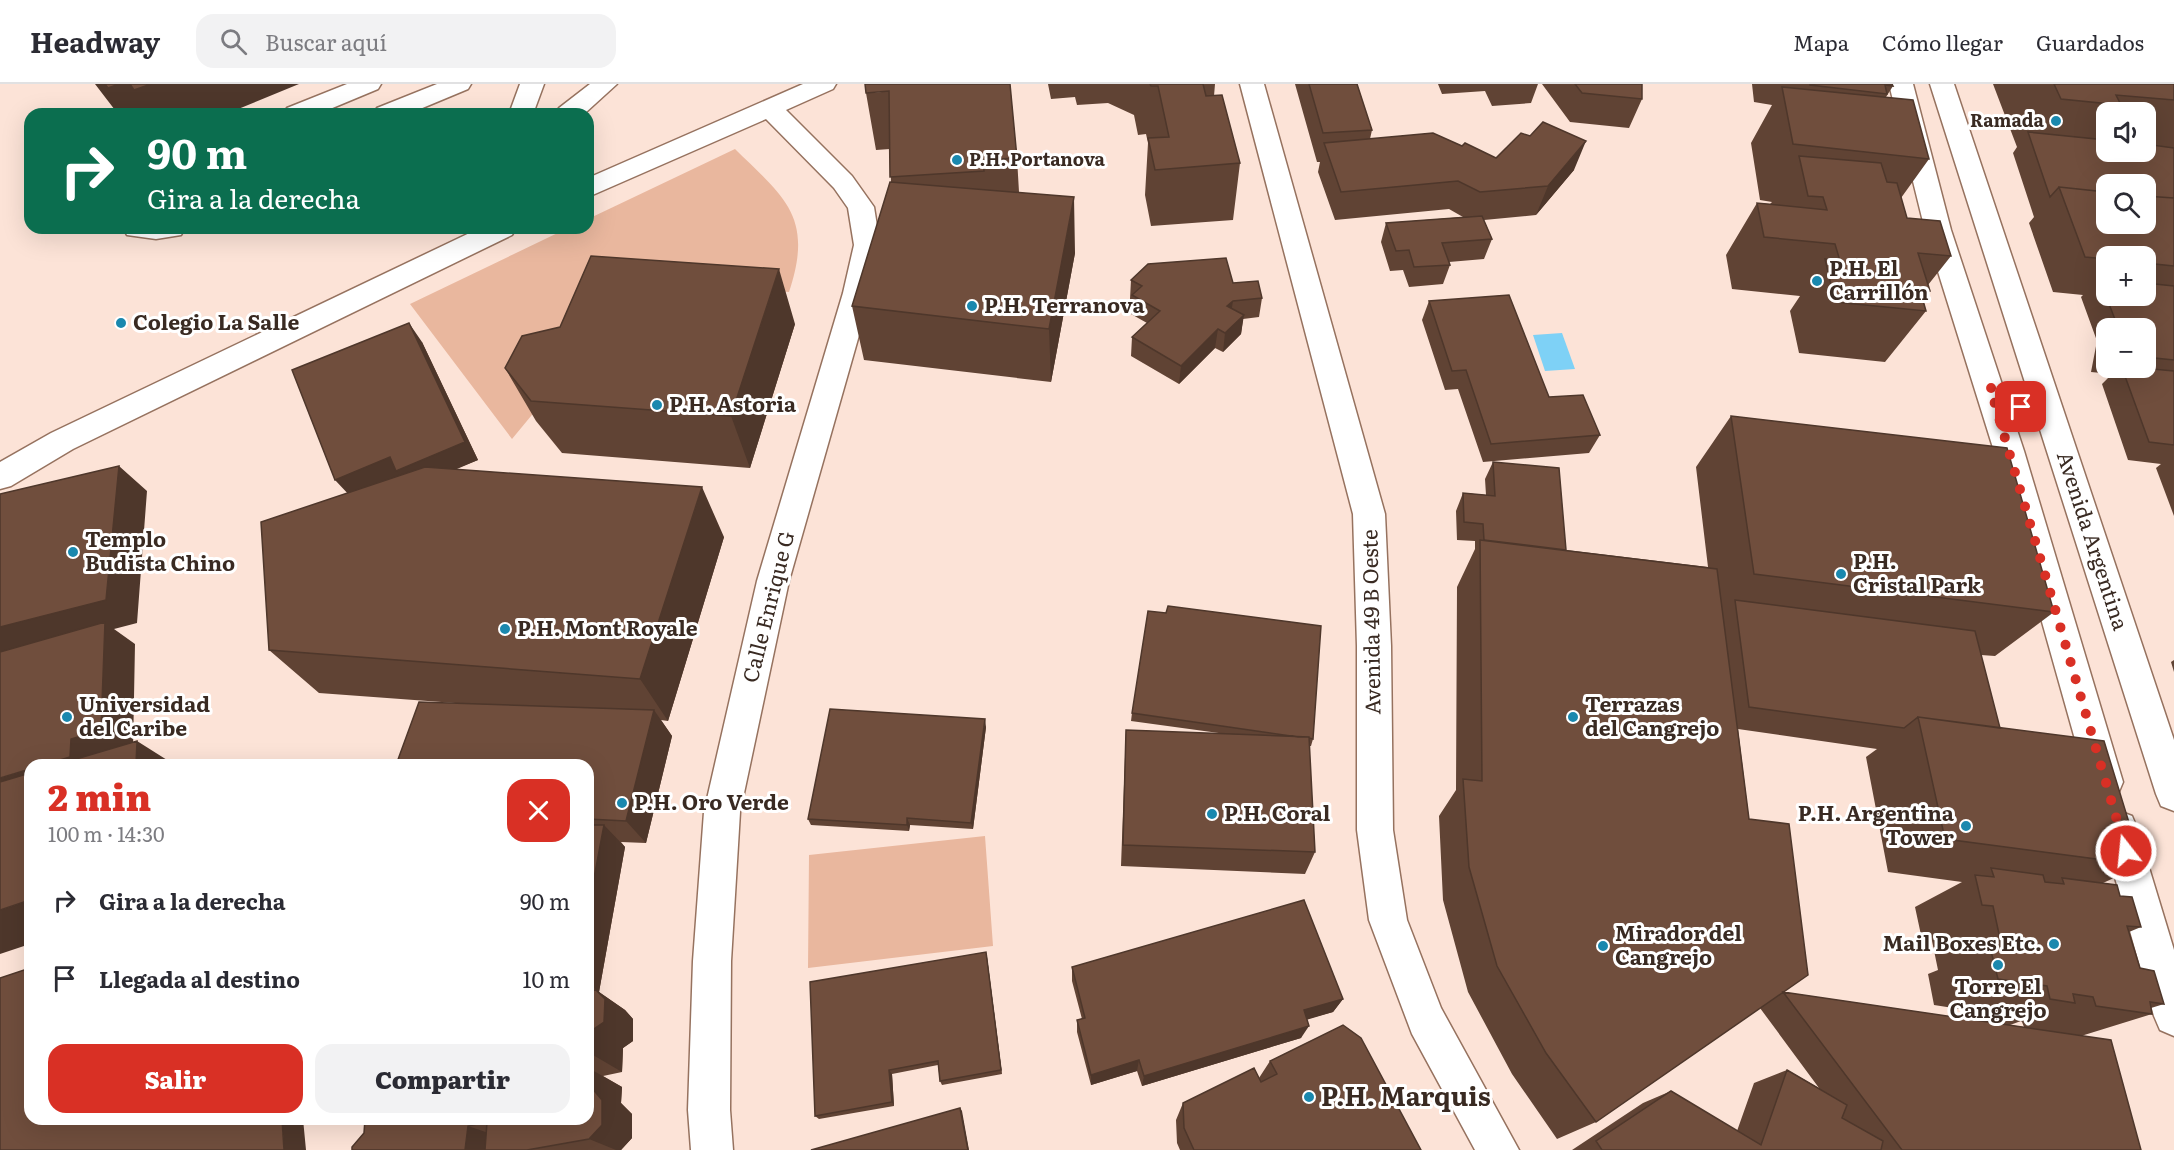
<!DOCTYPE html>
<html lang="es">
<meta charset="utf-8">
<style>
body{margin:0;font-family:Literata,serif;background:#f2f2f3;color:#2b2b33;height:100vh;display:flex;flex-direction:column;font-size:22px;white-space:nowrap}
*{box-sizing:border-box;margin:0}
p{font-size:20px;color:#7c7c81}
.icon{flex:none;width:33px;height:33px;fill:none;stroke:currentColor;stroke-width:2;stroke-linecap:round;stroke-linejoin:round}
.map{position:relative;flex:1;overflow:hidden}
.panel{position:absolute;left:24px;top:675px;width:570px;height:366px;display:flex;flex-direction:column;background:#fff;border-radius:18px;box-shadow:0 6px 24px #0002}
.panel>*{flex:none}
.top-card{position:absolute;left:24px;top:24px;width:570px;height:126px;border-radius:18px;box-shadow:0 6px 24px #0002;background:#0b6e4f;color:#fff;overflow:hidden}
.fabs{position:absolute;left:2096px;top:18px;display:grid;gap:12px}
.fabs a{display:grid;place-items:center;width:60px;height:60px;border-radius:12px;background:#fff;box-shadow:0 6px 24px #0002;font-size:30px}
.pin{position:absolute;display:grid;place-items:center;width:51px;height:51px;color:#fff;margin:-26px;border-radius:12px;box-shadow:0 3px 9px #0006}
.me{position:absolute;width:66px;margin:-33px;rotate:344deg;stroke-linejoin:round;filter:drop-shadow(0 0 4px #0008)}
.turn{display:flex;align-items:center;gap:21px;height:126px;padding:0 24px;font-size:27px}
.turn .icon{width:78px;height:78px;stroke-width:2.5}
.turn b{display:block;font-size:42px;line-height:51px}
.round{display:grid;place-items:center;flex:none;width:63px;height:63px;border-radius:18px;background:#f2f2f3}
.summary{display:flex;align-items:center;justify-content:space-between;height:102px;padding:0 24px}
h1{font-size:36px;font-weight:800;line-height:45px;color:#d93025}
.primary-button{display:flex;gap:12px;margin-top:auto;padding:12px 24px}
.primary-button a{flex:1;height:69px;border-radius:18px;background:#d93025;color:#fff;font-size:24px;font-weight:800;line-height:69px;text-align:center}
.primary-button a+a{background:#f2f2f3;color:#2b2b33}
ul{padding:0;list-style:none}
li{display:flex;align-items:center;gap:18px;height:78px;padding:0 24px}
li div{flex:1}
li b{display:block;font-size:22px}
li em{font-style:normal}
header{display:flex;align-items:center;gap:36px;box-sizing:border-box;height:84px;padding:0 30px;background:#fff;border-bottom:2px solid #e1e1e2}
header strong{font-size:28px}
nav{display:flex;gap:33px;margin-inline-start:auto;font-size:21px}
.search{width:420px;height:54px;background:#f2f2f3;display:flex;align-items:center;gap:15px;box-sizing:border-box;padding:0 21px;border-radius:18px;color:#7c7c81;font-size:22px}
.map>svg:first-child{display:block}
</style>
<header>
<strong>Headway</strong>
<div class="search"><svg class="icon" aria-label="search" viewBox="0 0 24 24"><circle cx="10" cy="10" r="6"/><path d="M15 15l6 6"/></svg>Buscar aquí</div>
<nav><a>Mapa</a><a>Cómo llegar</a><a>Guardados</a></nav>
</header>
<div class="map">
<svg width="2174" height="1066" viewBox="0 0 2174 1066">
<rect width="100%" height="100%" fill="#fce3d7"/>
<path fill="#e9b79e" d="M735,65C785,114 814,133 789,208L679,200L598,251L512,355L410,220L568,144H588V135Z
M985,752L993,862L808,884L809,771Z"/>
<path fill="#7ed1f6" d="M1562,249L1575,285L1545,287L1533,251Z"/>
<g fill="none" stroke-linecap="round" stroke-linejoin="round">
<g stroke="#96725f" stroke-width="3">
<path id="minor" d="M347,0H381L378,5L318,30H284L287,24Z
M437,0H471L468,5L408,30H374L377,24Z
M520,0H544L533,30H509Z
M590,0H617L584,30H556L559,24Z
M803,0H836L833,5L786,26L852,92L874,123L880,161L871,209L789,497L740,728L731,877L730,1026L733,1066H691L688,1026L693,877L704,728L757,497L843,209L854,161L848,124L834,104L766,35L588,113V94Z
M1240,0H1264L1385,430L1391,562L1393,746L1407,836L1441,924L1519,1066H1475L1412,950L1369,836L1357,746V562L1353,430Z
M1889,0H1913L1951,146L2024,367L2123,698L2118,710L2105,715L2092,710L2087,698L1994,367L1925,146Z
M1930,0H1954L2174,656V727L2161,722L2156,710Z
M123,144H185L181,151L156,155L127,151Z
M480,144H516L512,151L73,365L11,402L0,405V378L51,349Z
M2119,727L2132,732L2137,744L2174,866V952L2160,946L2154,932L2101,744L2106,732Z"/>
</g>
<use href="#minor" fill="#fff" fill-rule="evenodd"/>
</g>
<path fill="#604334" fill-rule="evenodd" d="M1010,0L1017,74L1019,108L1075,169L1051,298L864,276L852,222L891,98L890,65L876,66L866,9Z
M1048,0H1215L1214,12L1240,79L1233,136L1151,142L1145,111L1148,59L1146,50L1138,51L1134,31L1108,19L1077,21L1075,13L1051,15Z
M1295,0H1357L1372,46L1370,55L1462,62L1496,74L1574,86L1536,131L1484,136L1492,155L1484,175L1449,178L1450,181L1443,200L1409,203L1403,186L1390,187L1381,158L1386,139L1463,133L1449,125L1335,136L1318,88L1320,78H1317Z
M1438,0H1538L1531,19L1492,22L1485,7L1442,10Z
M1542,0H1642V15L1629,44L1570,38Z
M1752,0H1892L1893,2L1886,13L1929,75L1901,114L1907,134L1951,172L1928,201L1930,207L1923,216L1926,227L1885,278L1799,269L1790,227L1800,212L1732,205L1726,171L1757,119L1770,120L1772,118L1760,116L1751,59L1772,21L1754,18Z
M1993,0H2174V432L2156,384L2161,380L2128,376L2102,300L2112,290L2091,288L2097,257L2081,213L2083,211L2053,208L2029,139L2034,133L2013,69L2017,63ZM2106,28H2145V68H2106ZM2106,172H2145V212H2106ZM2106,244H2145V284H2106Z
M1131,196L1233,199L1262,214L1259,233L1243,235L1241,250L1223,268L1215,264L1179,300L1131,272L1132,253L1147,239L1131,230L1132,216L1130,215Z
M1429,217L1549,313L1600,351L1589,369L1483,378L1458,305L1445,306L1422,236Z
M795,240L750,384L562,369L536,337L505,284Z
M422,258L478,376L455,385L724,453L668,637L661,636L672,652L646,759L621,758L625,763L599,908L625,926L633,935V957L623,964L622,988L603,992L622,1003L621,1019L632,1030V1054L621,1066H352L364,1049L365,1035H588V681L455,619L319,609L269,566Z
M1731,332L2054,528L1995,572L1981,571L2000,644L2142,781L2103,799L2120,812L2141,843L2129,848L2140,884L2164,920L2151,924L2152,930L2081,952L2141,1066H1572L1643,1019L1671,1007L1737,1047L1754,999L1787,986L1819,1004L1760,924L1596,1038L1557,1055L1512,990L1468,908L1443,816L1439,732L1456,706L1457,503L1475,465V457L1457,456L1456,427L1463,409L1486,411L1485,395L1493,378L1566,466L1708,483L1696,383ZM1738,645L1877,665L1866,673L1888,788L1962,798L1915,823L1921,851L1931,852L1938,886L1928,890L1934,921L1979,928L1981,937L1783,908L1749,735ZM2021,937L2022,938L2024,943L2010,941Z
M2174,576V588L2171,578Z
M1132,629L1313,655L1311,662H1309L1315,768L1305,790L1121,782L1126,646L1226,650L1131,637Z
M986,643L973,745L910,741L909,747L811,741L808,735Z
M987,873L1002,990L942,1001L940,997L938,981L892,990L894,1022L819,1035L815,1032Z
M1072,883L1343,915L1333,928L1307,935L1301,954L1142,1002L1137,987L1091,1001L1077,948V936L1082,935L1072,897Z
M1270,977L1421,1066H1180L1177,1059L1176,1036L1183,1019L1259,994Z"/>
<path fill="#4e372b" d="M95,0H299L226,30H118Z
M1586,57L1574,86L1536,131L1548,102Z
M1074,113L1075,169L1051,298L1049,245Z
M779,185L795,240L750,384L731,332Z
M1233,217L1230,236L1227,222Z
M1244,231L1241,250L1223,268L1225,249Z
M409,239L422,258L478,376L410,405L351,413L335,396Z
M1218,245L1215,264L1179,300L1181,282Z
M119,382L147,407L137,539L114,545L135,560L133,666L104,681H43L0,575V543Z
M702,403L724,453L668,637L640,595Z
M654,626L672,652L646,759L626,737Z
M985,635L986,643L973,745L971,739Z
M137,657L175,681H136Z
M30,685V715L0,725V694Z
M907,734L910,741L909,747L907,741Z
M604,741L625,763L599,908L625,926L633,935V957L623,964L622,988L593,971L598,907L588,900V826Z
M30,816V860L0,870V826Z
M986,868L987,873L1002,990L1001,986Z
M1343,915L1333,928L1296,939L1304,926Z
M1309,942L1301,954L1142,1002L1144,992Z
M1139,976L1137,987L1091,1001V991Z
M592,986L622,1003L621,1019L632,1030V1054L621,1066H616L589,1055Z
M889,986L892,990L894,1022L892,1018Z
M960,1024L962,1027L969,1066H968Z
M282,1035H303L306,1066H284Z
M468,1042L506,1055L505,1066H465Z"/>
<path fill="#704e3d" stroke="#4e372b" stroke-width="1.5" d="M105,0H119L108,4Z
M130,0H151L134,6Z
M865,0H1010L1017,74L983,76L984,87L890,93L889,7L866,9Z
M1150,0H1203L1206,12L1222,11L1240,79L1155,86L1148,54L1169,53L1158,2H1151Z
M1309,0H1357L1372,46L1323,49Z
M1575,0H1642V15L1582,9Z
M1810,0H1892L1893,2L1885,1L1887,10L1810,1Z
M2054,0H2174V16L2116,11L2121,21L2061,15Z
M1782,3L1913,16L1929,75L1793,60Z
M1543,38L1586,57L1548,102L1480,108L1458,97L1341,108L1324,59L1433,49L1462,62L1465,59L1496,74L1521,49L1530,52Z
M2028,48L2106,56V68H2145V60L2174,64V114L2145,112V100H2106V108L2059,103L2050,113Z
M1799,72L1881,79L1887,98L1897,99L1907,134L1940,137L1951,172L1918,169L1930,207L1920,206L1926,227L1835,218L1825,175L1840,177L1835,160L1764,153L1757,119L1827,126L1823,113L1808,112Z
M890,98L1074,113L1049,245L852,222Z
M2059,103L2106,108V140H2145V112L2174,114V182L2145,179V172H2106V175L2085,173Z
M1482,132L1492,155L1442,159L1450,181L1414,183L1409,166L1396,167L1386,139Z
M591,172L779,185L731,332L531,317L505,284L522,252L560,243Z
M1226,174L1233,199L1258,197L1262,214L1233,217L1227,222L1244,231L1225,249L1218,245L1181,282L1132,253L1160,227L1132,211L1142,202L1131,196L1148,180Z
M2100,194H2106V211Z
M2145,199L2174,202V276L2145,273V244H2115L2116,238L2106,212H2145Z
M1509,211L1549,313L1583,311L1600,351L1491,360L1466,286L1452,287L1429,217Z
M409,239L465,358L396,387L390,373L335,396L292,286Z
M2122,284H2142L2174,287V361L2149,358Z
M1731,332L2007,364L2054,528L1754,490Z
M1493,378L1559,384L1566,466L1484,456L1483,440L1464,438L1463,409L1495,412Z
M119,382L106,516L0,543V410Z
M425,383L702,403L640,595L269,566L261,438Z
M1480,456L1717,485L1749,735L1789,740L1808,891L1596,1038L1546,969L1497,882L1469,783L1463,695L1482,697Z
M1735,516L1975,547L2000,644L1918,633L1904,644L1749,623Z
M1168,522L1321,542L1313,655L1309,654V653H1298L1132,629L1148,527L1166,529Z
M105,538L101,646L71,655L70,673L43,681H30V685L0,694V568Z
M419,618L654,626L626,737L588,735V681H396Z
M830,625L985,635L971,739L907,734V741L808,735Z
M1918,633L2104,657L2142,781L1945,755Z
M1126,646L1309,653L1315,768L1123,761Z
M137,657L136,681H56Z
M30,689V816L0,826V698Z
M588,741H604L588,826Z
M1991,784L2043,791L2045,798L2064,800L2062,794L2117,801L2120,812L2132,813L2141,843L2127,842L2140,884L2154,887L2164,920L2150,918L2152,930L2096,922L2093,913L2073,910L2075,919L2050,915L2047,902L1998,895L1990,863L2002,864L1993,822L1982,821L1975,791L1994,793Z
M1304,816L1343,915L1304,926L1309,942L1144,992L1139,976L1091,991L1077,936L1085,934L1072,883Z
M986,868L1001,986L940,997L938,977L889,986L892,1018L815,1032L810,898Z
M30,884V1035H282L284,1066H0V894Z
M596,906L605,915L604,938L594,945L593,971L588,972V907Z
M1783,908L2111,956L2141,1066H1902Z
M1343,941L1361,954L1421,1066H1194L1184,1044L1183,1019L1254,984L1261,998L1277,990L1270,977Z
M592,986L591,1003L602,1016V1041L589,1055L527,1066H485L487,1038L468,1042L465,1066H352V1063L364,1049L365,1035H588V987Z
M1787,986L1847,1021L1842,1034L1883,1057L1881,1066H1602L1596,1057L1671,1007L1761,1061Z
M960,1024L968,1066H811Z"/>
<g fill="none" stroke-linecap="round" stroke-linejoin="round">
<path stroke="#d93025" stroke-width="10" stroke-dasharray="0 18" d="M2021,323L2004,316L1990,303L2126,767"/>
</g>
<g fill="#1a88ae" stroke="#fff" stroke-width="2">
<circle cx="2056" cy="37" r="6"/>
<circle cx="957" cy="76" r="6"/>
<circle cx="1817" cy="197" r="6"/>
<circle cx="972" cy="222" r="6"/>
<circle cx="121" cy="239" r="6"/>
<circle cx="657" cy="321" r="6"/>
<circle cx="73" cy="468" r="6"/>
<circle cx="1841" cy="490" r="6"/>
<circle cx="505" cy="545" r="6"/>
<circle cx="67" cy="633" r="6"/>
<circle cx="1573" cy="633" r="6"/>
<circle cx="622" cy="719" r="6"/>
<circle cx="1212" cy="730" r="6"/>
<circle cx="1966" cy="742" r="6"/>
<circle cx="2054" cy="860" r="6"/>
<circle cx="1603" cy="862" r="6"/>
<circle cx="1998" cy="881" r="6"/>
<circle cx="1309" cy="1013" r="6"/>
</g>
<g text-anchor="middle" stroke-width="6" stroke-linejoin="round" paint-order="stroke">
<g font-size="18" font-weight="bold" fill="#392a22" stroke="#fff" text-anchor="end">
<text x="2044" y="43">Ramada</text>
<text x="969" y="82" text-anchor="start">P.H. Portanova</text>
</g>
<g font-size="21" font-weight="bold" fill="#392a22" stroke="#fff" text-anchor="start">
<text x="1829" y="192">P.H. El<tspan x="1829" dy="24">Carrillón</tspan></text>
<text x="984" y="229">P.H. Terranova</text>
<text x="133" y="246">Colegio La Salle</text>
<text x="669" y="328">P.H. Astoria</text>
<text x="85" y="463">Templo<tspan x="85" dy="24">Budista Chino</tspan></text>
<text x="1853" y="485">P.H.<tspan x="1853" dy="24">Cristal Park</tspan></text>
<text x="517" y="552">P.H. Mont Royale</text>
<text x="79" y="628">Universidad<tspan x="79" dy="24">del Caribe</tspan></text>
<text x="1585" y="628">Terrazas<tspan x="1585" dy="24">del Cangrejo</tspan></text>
<text x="634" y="726">P.H. Oro Verde</text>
<text x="1224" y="737">P.H. Coral</text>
<text x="1954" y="737" text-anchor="end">P.H. Argentina<tspan x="1954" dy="24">Tower</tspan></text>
<text x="1615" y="857">Mirador del<tspan x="1615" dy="24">Cangrejo</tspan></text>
<text x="2042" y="867" text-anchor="end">Mail Boxes Etc.</text>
<text x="1998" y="910" text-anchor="middle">Torre El<tspan x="1998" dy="24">Cangrejo</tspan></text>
</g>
<g font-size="21" fill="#392a22" stroke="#fff">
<text transform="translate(2092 457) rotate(72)" y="7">Avenida Argentina</text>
<text transform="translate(769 523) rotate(-76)" y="7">Calle Enrique G</text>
<text transform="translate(1372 538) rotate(-91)" y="7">Avenida 49 B Oeste</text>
</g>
<g font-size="26" font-weight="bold" fill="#392a22" stroke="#fff" text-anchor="start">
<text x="1321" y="1022">P.H. Marquis</text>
</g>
</g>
</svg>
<div class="fabs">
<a><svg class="icon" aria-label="sound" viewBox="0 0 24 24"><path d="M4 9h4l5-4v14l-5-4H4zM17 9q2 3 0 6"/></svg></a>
<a><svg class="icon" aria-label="search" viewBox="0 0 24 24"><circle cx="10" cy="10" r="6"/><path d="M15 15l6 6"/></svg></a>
<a>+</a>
<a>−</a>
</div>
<div class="pin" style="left:2021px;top:323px;background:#d93025"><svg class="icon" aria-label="arrive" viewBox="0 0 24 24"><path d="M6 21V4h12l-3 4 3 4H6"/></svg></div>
<svg class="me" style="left:2126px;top:767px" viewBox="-20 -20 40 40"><circle r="17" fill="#d93025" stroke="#fff" stroke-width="3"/><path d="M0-11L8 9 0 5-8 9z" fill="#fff"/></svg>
<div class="top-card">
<div class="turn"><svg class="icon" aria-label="right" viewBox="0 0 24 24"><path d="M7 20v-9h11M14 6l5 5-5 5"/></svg><div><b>90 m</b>Gira a la derecha</div></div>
</div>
<section class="panel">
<div class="summary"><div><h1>2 min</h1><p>100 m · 14:30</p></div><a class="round" style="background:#d93025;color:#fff"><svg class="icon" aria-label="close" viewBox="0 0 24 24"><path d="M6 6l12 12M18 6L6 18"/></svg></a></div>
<ul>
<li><svg class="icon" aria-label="right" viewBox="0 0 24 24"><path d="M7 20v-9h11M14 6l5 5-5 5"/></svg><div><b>Gira a la derecha</b></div><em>90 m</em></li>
<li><svg class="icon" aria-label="arrive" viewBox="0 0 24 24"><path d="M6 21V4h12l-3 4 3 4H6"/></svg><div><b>Llegada al destino</b></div><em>10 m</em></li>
</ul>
<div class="primary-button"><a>Salir</a><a>Compartir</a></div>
</section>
</div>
